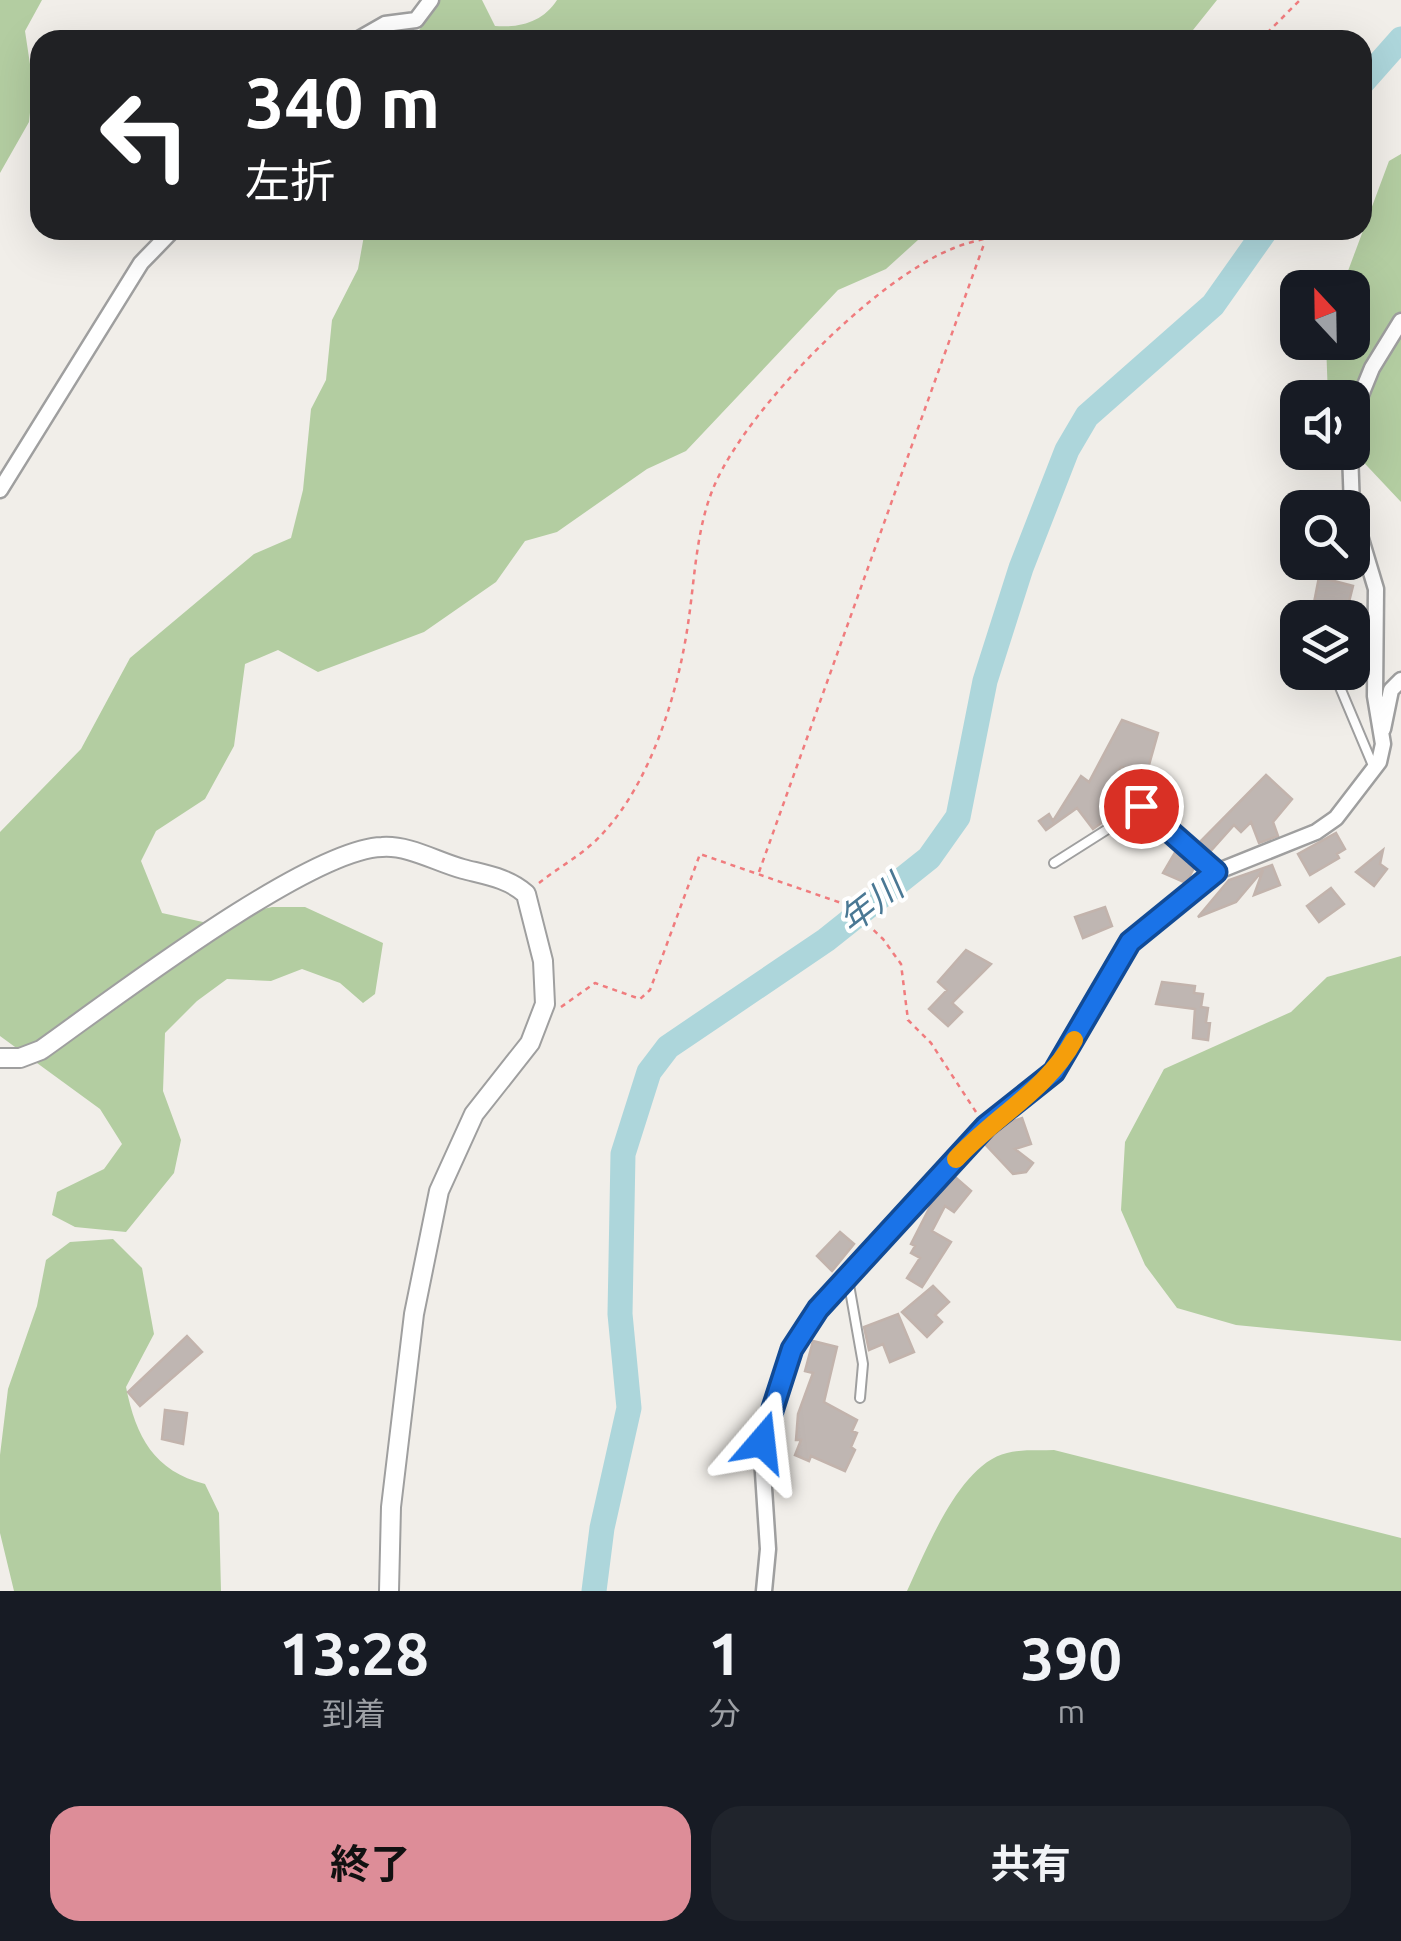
<!DOCTYPE html>
<html lang="ja">
<meta charset="utf-8">
<style>
body{margin:0;font-family:Ubuntu,"Noto Sans JP",sans-serif;background:#20242c;color:#f1f3f6;height:100vh;display:flex;flex-direction:column;font-size:38px;white-space:nowrap}
*{box-sizing:border-box;margin:0}
p{font-size:32px;color:#9ea1a6}
.icon{flex:none;width:55px;height:55px;fill:none;stroke:currentColor;stroke-width:2;stroke-linecap:round;stroke-linejoin:round}
.map{position:relative;height:1591px;overflow:hidden}
.side{display:flex;flex-direction:column;background:#171b24;flex:1}
.side>*{flex:none}
.hud{position:absolute;left:30px;top:30px;width:1342px;height:210px;border-radius:30px;box-shadow:0 10px 40px #0002;background:#202124;color:#fff;overflow:hidden}
.needle{width:65px;rotate:338deg}
.controls{position:absolute;left:1280px;top:270px;display:grid;gap:20px}
.controls a{display:grid;place-items:center;width:90px;height:90px;border-radius:20px;background:#171b24;box-shadow:0 10px 40px #0002;font-size:50px}
.pin{position:absolute;display:grid;place-items:center;width:85px;height:85px;color:#fff;margin:-42px;border:5px solid #fff;border-radius:50%;box-shadow:0 2px 10px #0007}
.me{position:absolute;width:110px;margin:-55px;rotate:17deg;stroke-linejoin:round;filter:drop-shadow(0 0 8px #0008)}
.turn{display:flex;align-items:center;gap:35px;height:210px;padding:0 50px;font-size:45px}
.turn .icon{width:130px;height:130px;stroke-width:2.5}
.turn b{display:block;font-size:70px;line-height:85px}
.eta{display:flex;justify-content:space-evenly;align-items:center;height:170px;text-align:center}
.eta b{font-size:60px;font-weight:700;line-height:70px}
.cta{display:flex;gap:20px;margin-top:auto;padding:20px 50px}
.cta a{flex:1;height:115px;border-radius:30px;background:#dd8d98;color:#111;font-size:40px;font-weight:700;line-height:115px;text-align:center}
.cta a+a{background:#20242c;color:#f1f3f6}
.map>svg:first-child{display:block}
</style>
<div class="map">
<svg width="1401" height="1591" viewBox="0 0 1401 1591">
<rect width="100%" height="100%" fill="#f1eee9"/>
<path fill="#b3cda1" d="M0,0H42L25,31L33,84L29,122L0,173Z
M438,0H482L495,26C520,28 543,22 557,0H1217L1185,40H413Z
M1401,154V502L1353,451L1352,398L1328,397L1326,343L1352,342V288L1342,287L1389,161Z
M365,230H929L886,269L838,290L686,451L647,469L557,532L525,541L496,582L424,632L318,672L278,650L245,664L234,746L205,799L156,831L141,861L162,913L203,922L272,907H305L383,943L375,994L363,1003L340,983L302,969L271,981L227,979L197,1001L165,1033L163,1091L181,1140L174,1173L126,1232L75,1227L52,1215L57,1192L104,1169L122,1144L100,1109L0,1036V832L81,749L130,658L254,554L291,538L303,490L311,409L326,380L332,320L358,269Z
M1401,956V1341L1236,1325L1177,1308L1145,1265L1121,1210L1125,1142L1164,1069L1291,1012L1327,977Z
M113,1239L142,1268L154,1334L126,1387C136,1437 154,1471 205,1484L219,1513L221,1591H14L0,1533V1455L8,1389L37,1306L46,1260L70,1242Z
M1054,1450L1401,1538V1591H907C926,1551 959,1464 1007,1453C1021,1449 1039,1451 1054,1450Z"/>
<g fill="none" stroke-linecap="round" stroke-linejoin="round">
<path stroke="#add6db" stroke-width="25" d="M1362,83L1401,39
M594,1591L602,1528L629,1408L620,1314L623,1154L649,1072L668,1047L826,940L929,858L958,817L985,681L1021,568L1067,450L1087,416L1213,305L1266,230"/>
</g>
<path fill="#bfb6b2" stroke="#c2b3ac" stroke-width="2.5" d="M1319,577L1353,586L1345,618H1311Z
M1122,720L1158,733L1147,772L1121,767L1103,796L1115,813L1093,829L1077,808L1046,830L1039,821L1049,814L1053,821L1081,776L1089,782Z
M1266,775L1292,799L1273,822L1278,836L1259,843L1251,822L1241,832L1234,825L1208,854L1197,845Z
M1336,833L1345,849L1337,854L1339,858L1310,875L1298,854Z
M1177,849L1196,864L1186,883L1163,873Z
M1383,850L1380,864L1387,869L1374,886L1356,872Z
M1272,865L1280,885L1254,895L1263,870L1236,902L1198,917L1229,880Z
M1331,888L1344,904L1319,922L1307,906Z
M1105,907L1112,926L1083,938L1075,917Z
M966,950L991,964L952,1003L962,1012L948,1026L929,1009L947,990L938,982Z
M1162,982L1195,986L1194,993L1203,994L1201,1007L1208,1008L1206,1022L1210,1023L1208,1040L1193,1038L1195,1009L1156,1004Z
M1022,1118L1031,1144L1015,1149L1033,1163L1026,1172L1013,1174L985,1144L1008,1123Z
M955,1177L971,1191L954,1212L945,1206L932,1231L951,1242L922,1287L907,1278L920,1258L911,1253L915,1246L911,1244L934,1199Z
M840,1232L854,1244L832,1271L817,1256Z
M933,1286L949,1302L935,1315L942,1322L927,1337L902,1312Z
M898,1314L914,1352L890,1362L883,1344L869,1350L864,1327Z
M187,1336L202,1352L140,1406L128,1392Z
M813,1341L837,1347L824,1402L857,1420L852,1431L857,1433L851,1447L855,1450L845,1471L811,1456L809,1461L795,1455L801,1440H796L798,1414L813,1373L805,1371Z
M165,1410L187,1413L183,1444L162,1439Z"/>
<g fill="none" stroke-linecap="round" stroke-linejoin="round">
<g stroke="#9f9f9f" stroke-width="12">
<path id="service" d="M1339,685L1374,768
M1054,863L1144,806L1216,872
M848,1279L863,1364L860,1398"/>
</g>
<g stroke="#9f9f9f" stroke-width="19">
<path id="minor" d="M357,40L385,24L416,20L431,0
M1352,417L1372,368L1401,321
M1350,452L1352,508
M0,490L141,263L173,230
M1383,729L1391,690L1401,680
M764,1591L768,1549L761,1442L782,1375L805,1327L986,1125L1054,1072L1130,941L1216,872L1316,832L1336,818L1379,762L1383,744L1375,696L1376,589L1352,509"/>
</g>
<g stroke="#9f9f9f" stroke-width="22">
<path id="tertiary" d="M0,1058H20L41,1050C109,1002 308,849 382,847C409,845 437,862 463,869C486,875 508,878 526,894L543,961L545,1004L530,1043L474,1114L439,1191L414,1314L391,1507L389,1591"/>
</g>
<path stroke="#f07c7e" stroke-width="2.5" stroke-dasharray="5 5" stroke-linecap="butt" d="M1260,40L1300,0
M759,872L984,244
M539,883C560,866 586,853 604,832C651,781 678,693 688,624C695,578 696,527 715,484C749,407 875,279 954,248C973,240 992,239 1011,230
M561,1007L595,983L640,999L650,990L700,854L847,905L883,939L901,964L908,1020L931,1043L976,1112"/>
<use href="#service" stroke="#fff" stroke-width="8"/>
<use href="#minor" stroke="#fff" stroke-width="14"/>
<use href="#tertiary" stroke="#fff" stroke-width="18"/>
</g>
<g fill="none" stroke-linecap="round" stroke-linejoin="round">
<g stroke="#114b97" stroke-width="25">
<path id="route" d="M762,1442L792,1349L818,1309L986,1126L1054,1072L1130,942L1216,872L1141,806"/>
</g>
<use href="#route" stroke="#1a73e8" stroke-width="18"/>
<path stroke="#f59e0b" stroke-width="18" d="M956,1159C993,1118 1048,1089 1074,1040"/>
</g>
<g text-anchor="middle" stroke-width="8" stroke-linejoin="round" paint-order="stroke">
<g font-size="35" font-style="italic" fill="#4a7894" stroke="#fff">
<text transform="translate(871 904) rotate(-38)" y="12">年川</text>
</g>
</g>
</svg>
<div class="controls">
<a><svg class="needle" viewBox="-14 -14 28 28"><path d="M0-13l5 13h-10z" fill="#e53935"/><path d="M0 13l5-13h-10z" fill="#9ea1a6"/></svg></a>
<a><svg class="icon" aria-label="sound" viewBox="0 0 24 24"><path d="M4 9h4l5-4v14l-5-4H4zM17 9q2 3 0 6"/></svg></a>
<a><svg class="icon" aria-label="search" viewBox="0 0 24 24"><circle cx="10" cy="10" r="6"/><path d="M15 15l6 6"/></svg></a>
<a><svg class="icon" aria-label="layers" viewBox="0 0 24 24"><path d="M12 4l9 5-9 5-9-5zM3 14l9 5 9-5"/></svg></a>
</div>
<div class="pin" style="left:1141px;top:806px;background:#d93025"><svg class="icon" aria-label="arrive" viewBox="0 0 24 24"><path d="M6 21V4h12l-3 4 3 4H6"/></svg></div>
<svg class="me" style="left:762px;top:1442px" viewBox="-20 -20 40 40"><path d="M0-17L14 15 0 8-14 15z" fill="#1a73e8" stroke="#fff" stroke-width="4"/></svg>
<div class="hud">
<div class="turn"><svg class="icon" aria-label="left" viewBox="0 0 24 24"><path d="M17 20v-9H6M10 6l-5 5 5 5"/></svg><div><b>340 m</b>左折</div></div>
</div>
</div>
<section class="side">
<div class="eta">
<div><b>13:28</b><p>到着</p></div>
<div><b>1</b><p>分</p></div>
<div><b>390</b><p>m</p></div>
</div>
<div class="cta"><a>終了</a><a>共有</a></div>
</section>
